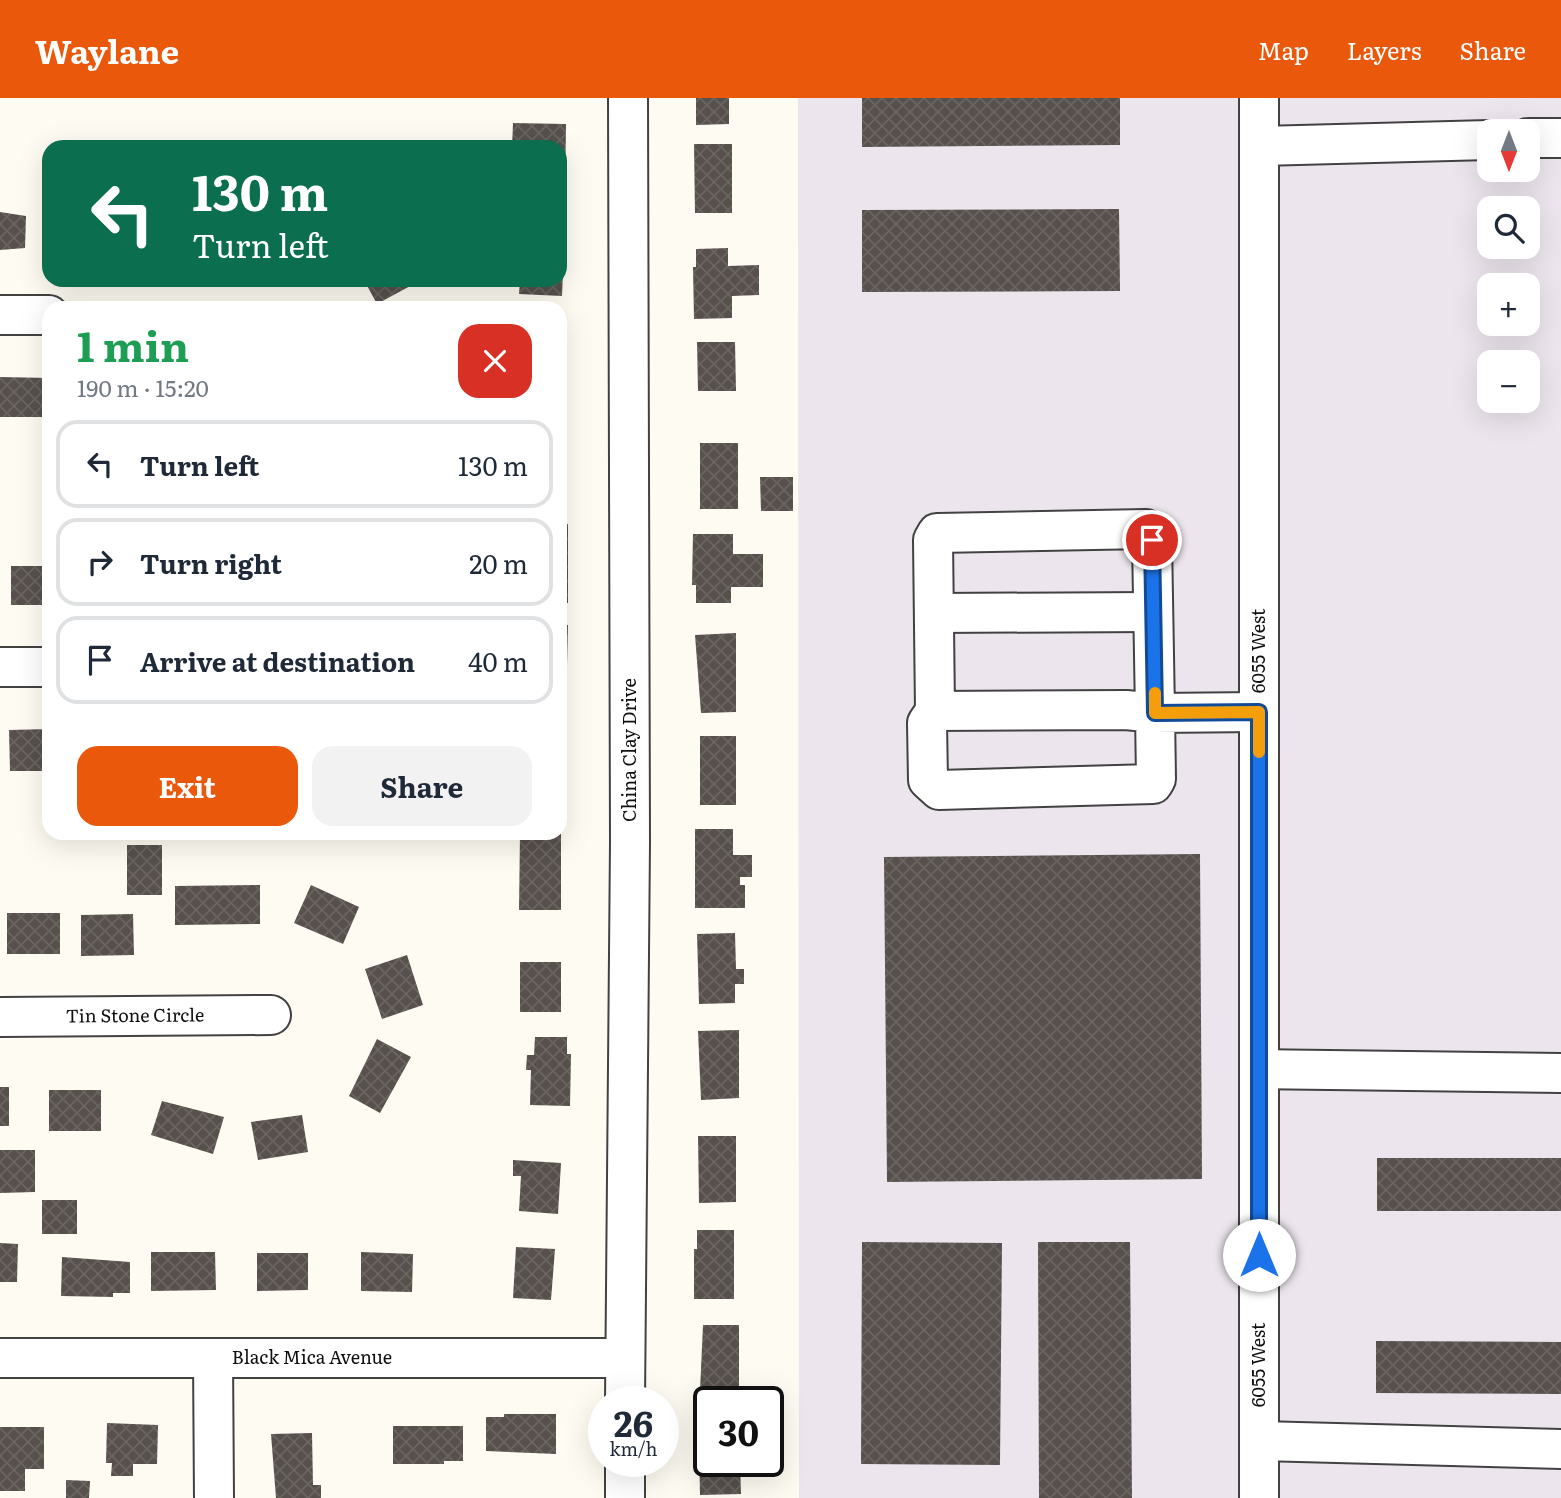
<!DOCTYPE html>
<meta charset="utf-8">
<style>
body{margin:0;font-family:Literata,serif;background:#f2f2f3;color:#1f2937;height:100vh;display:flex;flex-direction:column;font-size:26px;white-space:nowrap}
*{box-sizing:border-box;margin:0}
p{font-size:23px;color:#747a83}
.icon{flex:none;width:38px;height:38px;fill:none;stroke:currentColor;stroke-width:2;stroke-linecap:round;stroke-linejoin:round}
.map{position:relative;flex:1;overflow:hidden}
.details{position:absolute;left:42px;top:203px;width:525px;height:539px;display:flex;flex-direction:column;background:#fff;border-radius:21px;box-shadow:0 7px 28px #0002}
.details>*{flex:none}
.banner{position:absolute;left:42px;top:42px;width:525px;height:147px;border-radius:21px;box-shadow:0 7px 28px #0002;background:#0b6e4f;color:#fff;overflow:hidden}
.needle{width:46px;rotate:180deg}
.buttons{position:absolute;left:1477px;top:21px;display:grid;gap:14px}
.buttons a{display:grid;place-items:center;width:63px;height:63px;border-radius:14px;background:#fff;box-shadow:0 7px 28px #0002;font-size:35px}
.speed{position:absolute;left:588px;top:1288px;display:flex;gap:14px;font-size:35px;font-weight:700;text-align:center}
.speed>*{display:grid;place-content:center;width:91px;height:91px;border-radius:50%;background:#fff;box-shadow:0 7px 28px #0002;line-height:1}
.speed small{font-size:18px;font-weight:400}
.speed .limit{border:4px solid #111;border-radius:10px;background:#fff;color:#111}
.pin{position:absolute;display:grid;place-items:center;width:60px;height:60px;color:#fff;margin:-30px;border:4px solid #fff;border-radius:50%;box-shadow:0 2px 7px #0007}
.me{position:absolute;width:77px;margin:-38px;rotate:0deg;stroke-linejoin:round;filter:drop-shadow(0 0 5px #0008)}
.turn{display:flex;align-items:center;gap:24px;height:147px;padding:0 35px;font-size:32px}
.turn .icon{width:91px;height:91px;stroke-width:2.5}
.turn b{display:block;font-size:49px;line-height:60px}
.round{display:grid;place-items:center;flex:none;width:74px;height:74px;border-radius:21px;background:#f2f2f3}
.head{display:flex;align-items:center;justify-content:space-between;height:119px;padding:0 35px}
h1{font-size:42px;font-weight:700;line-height:52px;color:#1e9e55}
.button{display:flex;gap:14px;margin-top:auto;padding:14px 35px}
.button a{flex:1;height:80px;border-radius:21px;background:#ea580c;color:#fff;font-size:28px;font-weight:700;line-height:80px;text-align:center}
.button a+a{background:#f2f2f3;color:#1f2937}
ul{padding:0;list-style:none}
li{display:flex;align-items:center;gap:21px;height:88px;margin:0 14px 10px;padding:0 21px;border:4px solid #e0e1e3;border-radius:21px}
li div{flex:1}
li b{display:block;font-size:26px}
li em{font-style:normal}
header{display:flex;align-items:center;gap:42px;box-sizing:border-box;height:98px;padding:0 35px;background:#ea580c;color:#fff}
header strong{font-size:33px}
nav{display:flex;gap:38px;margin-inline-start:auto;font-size:24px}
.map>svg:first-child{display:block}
</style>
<header>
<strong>Waylane</strong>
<nav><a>Map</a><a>Layers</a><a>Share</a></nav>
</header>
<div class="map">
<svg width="1561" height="1400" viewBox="0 0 1561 1400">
<defs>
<pattern id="building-cross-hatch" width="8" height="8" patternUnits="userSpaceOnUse" patternTransform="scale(1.75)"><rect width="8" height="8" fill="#57504c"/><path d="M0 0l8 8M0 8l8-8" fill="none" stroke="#6a6561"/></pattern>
</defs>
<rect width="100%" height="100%" fill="#fefbf2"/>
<path fill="#ece5ed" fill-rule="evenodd" d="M798,0H1561V1400H799ZM1489,33H1528V72H1489ZM1489,110H1528V149H1489ZM1489,187H1528V226H1489ZM1489,264H1528V303H1489Z"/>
<path fill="url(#building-cross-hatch)" d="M696,0H729V26L696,27Z
M862,0H1120V47L862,49Z
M513,25L566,26L565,101H560V49H512Z
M694,46H732V115H695Z
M1119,111L1120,193L862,194V112Z
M0,114L26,118L25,150L0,152Z
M560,128L565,129L562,198L519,196L520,182H560Z
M728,150V168L759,167V197L732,198V220L694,221L693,169H696V151Z
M364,182H409L412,187L377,206Z
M560,234H566L563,300H560Z
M697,244H735L736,293H698Z
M0,279L49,280V338H42V319H0Z
M560,327H567L566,399L560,398Z
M700,345H738V411H700Z
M760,379H793V413H761Z
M560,426H568V505H560Z
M693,436H733V456H763V489H731V505H696V487H692Z
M11,468H49V507H11Z
M560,527H568L566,608H560Z
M736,535V614L701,615L695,537Z
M560,630H567V666H560Z
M49,631V673H10L9,632Z
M700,638H736V707H700Z
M695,731H733V757H752V779H740V787H745V810H695Z
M520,735H561V812H519Z
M127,747H162V797H127Z
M1200,756L1202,1081L887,1084L884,759Z
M260,787V826L175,827V788Z
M311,787L359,809L343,846L294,825Z
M7,815H60V856H7Z
M133,816L134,857L81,858V817Z
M735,835L736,871H744V886H735V905L699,906L697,836Z
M407,857L423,907L382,921L365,871Z
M520,864H561V914H520Z
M739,932V1000L701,1002L698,933Z
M535,939H567V956H571L570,1008L530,1007L531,972H526L527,957H534Z
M377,941L411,959L380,1015L349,998Z
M0,989H9V1028H0Z
M49,992H101V1033H49Z
M162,1003L224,1019L213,1056L151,1037Z
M302,1017L308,1054L258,1062L251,1024Z
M698,1038H736V1104L699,1105Z
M0,1052H35V1094L0,1095Z
M1377,1060H1561V1113H1377Z
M513,1062L561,1065L558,1116L519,1113L521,1078H513Z
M42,1102H77V1136H42Z
M697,1132H734V1201H694V1151H697Z
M862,1144L1002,1145L1000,1367L861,1366Z
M1038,1144H1130L1132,1400H1039Z
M0,1145L18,1146L17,1184H0Z
M516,1149L555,1151L551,1202L513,1200Z
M151,1154H215L216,1192L151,1193Z
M361,1154L413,1156L412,1194L361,1193Z
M257,1155H308V1192L257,1193Z
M62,1159L130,1164V1195H113V1199L61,1198Z
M703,1227H739V1293H700Z
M1376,1243L1561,1244V1296L1376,1295Z
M504,1316H556V1356L486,1353V1319H504Z
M107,1325L158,1327L157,1366H133V1378H111L112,1365H106Z
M393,1328H463V1363H444V1366H393Z
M0,1329H44V1371H25V1393H0Z
M312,1335L313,1387H321V1400H276L271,1336Z
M709,1346V1363H740L741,1396L700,1397L699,1347Z
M66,1382L90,1383L89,1400H66Z"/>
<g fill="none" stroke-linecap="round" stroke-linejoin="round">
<g stroke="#424242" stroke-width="42">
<g id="minor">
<path d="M1528,40H1561"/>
<path d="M1259,48L1489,42"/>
<path d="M0,217H49"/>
<path d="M934,515L1153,514"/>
<path d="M0,569H49"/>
<path d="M935,613L1126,612L1155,615L1156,681L1153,686L939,692L928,682L927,625L935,613L933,442L937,435L1146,431L1152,442L1155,615L1259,614"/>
<path id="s1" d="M0,919L271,917"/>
<path d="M1259,971L1561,975"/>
<path id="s2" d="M0,1260H625"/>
<path d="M213,1260L214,1400"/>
<path d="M625,1304L630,744L628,0"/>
<path d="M1259,1343L1561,1351"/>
<path d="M625,1363V1400"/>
<path d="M1259,1400V0"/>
</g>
</g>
<use href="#minor" stroke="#fff" stroke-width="38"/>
</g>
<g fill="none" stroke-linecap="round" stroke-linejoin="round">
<g stroke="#114b97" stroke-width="18">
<path id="route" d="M1152,442L1155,615L1259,614V1157"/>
</g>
<use href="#route" stroke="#1a73e8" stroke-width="12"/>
<path stroke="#f59e0b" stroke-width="12" d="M1155,595V615L1259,614V654"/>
</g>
<g text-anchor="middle" stroke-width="7" stroke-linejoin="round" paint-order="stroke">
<g font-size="18" fill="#0f0f0f" stroke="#fff">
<text transform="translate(1259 553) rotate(-90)" y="6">6055 West</text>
<text transform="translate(630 652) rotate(-90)" y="6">China Clay Drive</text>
<text dy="6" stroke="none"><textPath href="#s1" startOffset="135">Tin Stone Circle</textPath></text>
<text dy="6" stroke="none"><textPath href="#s2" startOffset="312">Black Mica Avenue</textPath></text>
<text transform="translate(1259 1267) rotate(-90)" y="6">6055 West</text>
</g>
</g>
</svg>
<div class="buttons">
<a><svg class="needle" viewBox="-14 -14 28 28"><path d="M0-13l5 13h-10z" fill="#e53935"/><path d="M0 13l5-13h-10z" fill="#747a83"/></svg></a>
<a><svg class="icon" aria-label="search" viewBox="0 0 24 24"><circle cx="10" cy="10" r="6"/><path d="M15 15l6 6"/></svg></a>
<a>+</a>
<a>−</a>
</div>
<div class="speed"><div>26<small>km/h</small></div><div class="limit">30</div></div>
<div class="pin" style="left:1152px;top:442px;background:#d93025"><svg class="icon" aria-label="arrive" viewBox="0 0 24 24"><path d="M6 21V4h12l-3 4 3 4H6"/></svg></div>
<svg class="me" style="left:1259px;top:1157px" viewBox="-20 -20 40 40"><circle r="19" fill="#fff"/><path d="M0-13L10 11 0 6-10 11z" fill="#1a73e8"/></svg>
<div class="banner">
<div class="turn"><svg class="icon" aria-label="left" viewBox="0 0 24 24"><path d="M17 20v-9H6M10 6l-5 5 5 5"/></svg><div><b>130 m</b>Turn left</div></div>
</div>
<section class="details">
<div class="head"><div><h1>1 min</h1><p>190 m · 15:20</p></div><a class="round" style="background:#d93025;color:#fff"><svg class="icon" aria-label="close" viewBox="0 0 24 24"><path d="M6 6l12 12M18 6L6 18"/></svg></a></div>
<ul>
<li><svg class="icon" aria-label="left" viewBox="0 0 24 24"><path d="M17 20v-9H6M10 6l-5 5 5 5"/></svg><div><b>Turn left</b></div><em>130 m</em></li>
<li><svg class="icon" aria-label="right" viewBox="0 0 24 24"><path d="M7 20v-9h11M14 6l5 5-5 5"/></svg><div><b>Turn right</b></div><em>20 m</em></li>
<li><svg class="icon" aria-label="arrive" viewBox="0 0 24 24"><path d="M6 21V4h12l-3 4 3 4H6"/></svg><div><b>Arrive at destination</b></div><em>40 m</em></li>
</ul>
<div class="button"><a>Exit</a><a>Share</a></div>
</section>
</div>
